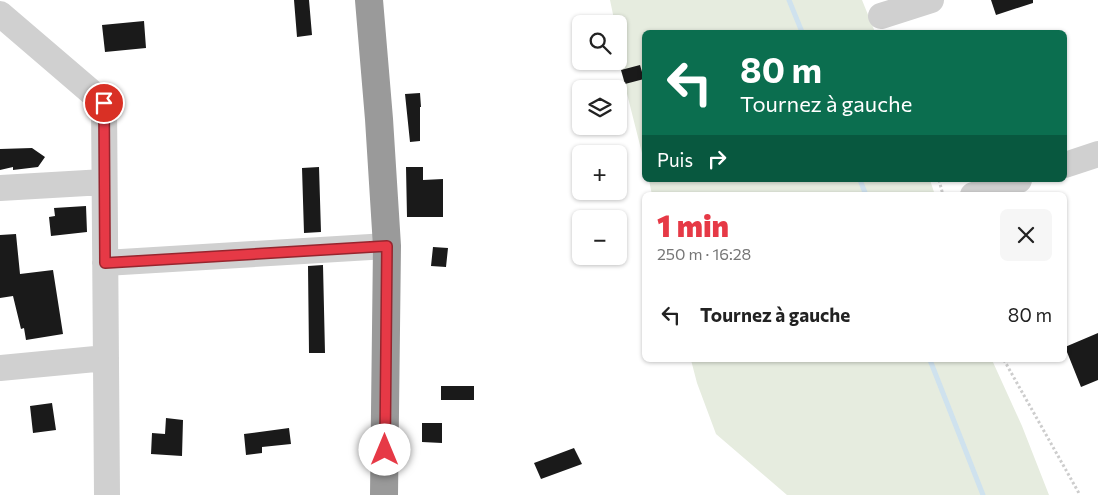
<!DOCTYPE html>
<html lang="fr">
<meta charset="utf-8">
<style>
body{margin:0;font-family:Commissioner,sans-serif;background:#f6f6f6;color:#222;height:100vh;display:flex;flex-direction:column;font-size:19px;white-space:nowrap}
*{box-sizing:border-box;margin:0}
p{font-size:16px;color:#767676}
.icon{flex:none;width:28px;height:28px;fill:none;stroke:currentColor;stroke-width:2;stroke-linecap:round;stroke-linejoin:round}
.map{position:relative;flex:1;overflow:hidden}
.panel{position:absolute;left:642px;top:192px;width:425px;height:170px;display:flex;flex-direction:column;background:#fff;border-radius:8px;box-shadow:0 1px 4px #0004}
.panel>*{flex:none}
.banner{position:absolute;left:642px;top:30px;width:425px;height:152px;border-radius:8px;box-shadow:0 1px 4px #0004;background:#0b6e4f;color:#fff;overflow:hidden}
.tools{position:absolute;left:572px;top:15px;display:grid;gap:10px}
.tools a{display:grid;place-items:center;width:55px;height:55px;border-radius:8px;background:#fff;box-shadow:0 1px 4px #0004;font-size:25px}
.pin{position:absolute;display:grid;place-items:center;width:42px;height:42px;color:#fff;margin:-21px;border:2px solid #fff;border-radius:50%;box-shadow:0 1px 5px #0007}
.me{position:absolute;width:55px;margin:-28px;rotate:0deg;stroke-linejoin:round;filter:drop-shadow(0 0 4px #0008)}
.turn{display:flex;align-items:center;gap:18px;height:105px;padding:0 15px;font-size:22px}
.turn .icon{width:65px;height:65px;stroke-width:2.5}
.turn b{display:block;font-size:35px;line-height:42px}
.then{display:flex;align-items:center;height:48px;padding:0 15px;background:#0003;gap:10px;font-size:19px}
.round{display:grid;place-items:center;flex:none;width:52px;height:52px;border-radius:8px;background:#f6f6f6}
.headline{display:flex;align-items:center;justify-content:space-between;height:85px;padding:0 15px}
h1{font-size:30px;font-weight:800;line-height:38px;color:#e63946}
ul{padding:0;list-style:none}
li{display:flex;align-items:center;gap:15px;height:75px;padding:0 15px}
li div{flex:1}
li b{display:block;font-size:19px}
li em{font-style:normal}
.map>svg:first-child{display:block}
</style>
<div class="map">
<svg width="1098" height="495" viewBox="0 0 1098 495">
<rect width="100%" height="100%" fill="#fff"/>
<path fill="#e6ecdf" d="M610,0H862L875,32H645V165L621,70L619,24H615Z
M649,180H930L935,195H652Z
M691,360H992L1022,426L1049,495H787L716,434L697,383Z"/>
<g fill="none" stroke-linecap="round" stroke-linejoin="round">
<path stroke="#cfe2ee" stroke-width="5" d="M789,0L802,32
M860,180L866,195
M930,360L983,495"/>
</g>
<path fill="#1a1a1a" d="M294,0H309L312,35L297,37Z
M991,0H1033V3L996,15Z
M144,21L146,48L105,52L102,25Z
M640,65L644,79L625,84L621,70Z
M420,93L421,107H420V141L410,142L405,94Z
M32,148L45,157L38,167L13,170V167L0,170V149Z
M319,167L321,232L304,233L302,168Z
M406,167H423V180L443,179V217H407Z
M86,206L87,232L51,236L49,217L55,216L54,208Z
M16,234L20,274L53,270L63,334L26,340L24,328L21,329L13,296L0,298V235Z
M433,247L448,248L446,267L431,266Z
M323,265L325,353H309L308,266Z
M1098,333V380L1081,387L1065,347Z
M441,386H474V400H441Z
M52,403L56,430L33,433L30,406Z
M166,418L183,420L182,456L151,454L152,433L165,434Z
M422,423H442V443L422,442Z
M289,428L291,444L262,447V453L246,455L244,434Z
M574,448L582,464L541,479L534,463Z"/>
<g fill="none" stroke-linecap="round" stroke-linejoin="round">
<path stroke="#cdcdcd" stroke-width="3" stroke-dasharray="2.5 2.5" stroke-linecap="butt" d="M939,180L943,195
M1004,360L1080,495"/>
<path stroke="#d0d0d0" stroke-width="26" d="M0,14L104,103L107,495
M881,16L931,0
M1065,165L1098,154
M0,188L104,182
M973,195L1019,180
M105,263L387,246
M0,368L106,358"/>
<path stroke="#9a9a9a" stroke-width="28" d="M369,0L379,119L387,246L384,495"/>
</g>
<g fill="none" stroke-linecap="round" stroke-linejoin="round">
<g stroke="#96252e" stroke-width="12">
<path id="route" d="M104,103L105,263L387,246L385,450"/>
</g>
<use href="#route" stroke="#e63946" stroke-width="9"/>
</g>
</svg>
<div class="tools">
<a><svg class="icon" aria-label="search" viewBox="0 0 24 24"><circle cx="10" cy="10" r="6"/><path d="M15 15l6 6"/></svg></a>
<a><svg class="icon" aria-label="layers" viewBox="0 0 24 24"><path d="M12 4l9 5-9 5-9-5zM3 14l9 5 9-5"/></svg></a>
<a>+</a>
<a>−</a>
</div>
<div class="pin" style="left:104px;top:103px;background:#d93025"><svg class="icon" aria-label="arrive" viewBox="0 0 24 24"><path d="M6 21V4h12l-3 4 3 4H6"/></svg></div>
<svg class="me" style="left:385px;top:450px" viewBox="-20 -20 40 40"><circle r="19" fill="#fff"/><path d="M0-13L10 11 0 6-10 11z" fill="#e63946"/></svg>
<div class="banner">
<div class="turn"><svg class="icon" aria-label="left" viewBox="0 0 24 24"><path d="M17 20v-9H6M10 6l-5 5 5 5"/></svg><div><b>80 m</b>Tournez à gauche</div></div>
<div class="then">Puis<svg class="icon" aria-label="right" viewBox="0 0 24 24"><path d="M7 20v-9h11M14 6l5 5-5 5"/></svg></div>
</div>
<section class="panel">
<div class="headline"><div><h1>1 min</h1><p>250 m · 16:28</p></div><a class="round"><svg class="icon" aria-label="close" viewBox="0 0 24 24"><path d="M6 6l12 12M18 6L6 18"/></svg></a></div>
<ul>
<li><svg class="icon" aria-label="left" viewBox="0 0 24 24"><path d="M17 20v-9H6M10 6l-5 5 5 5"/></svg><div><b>Tournez à gauche</b></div><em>80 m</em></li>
</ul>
</section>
</div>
